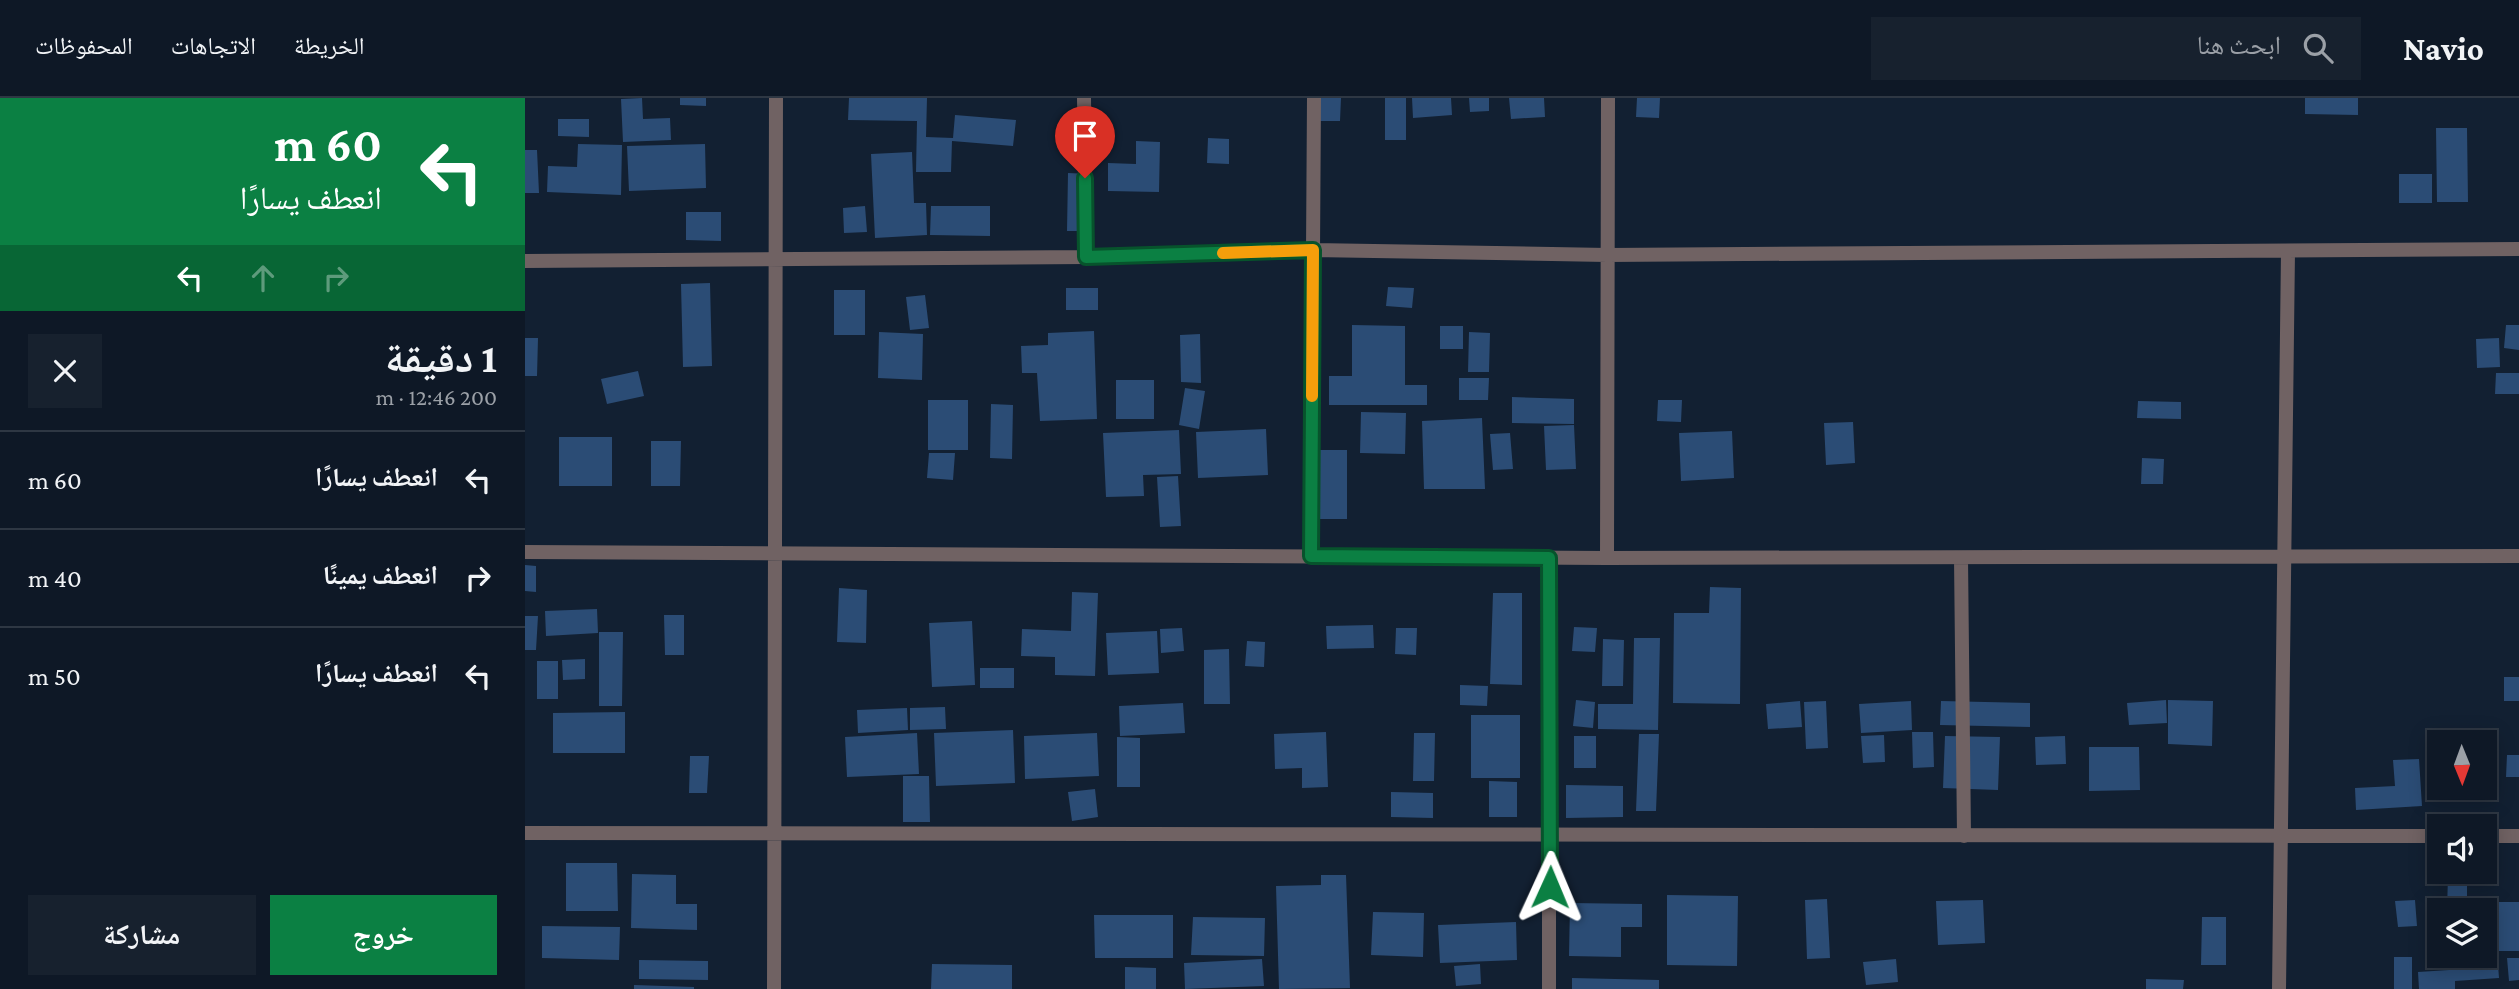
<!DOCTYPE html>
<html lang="ar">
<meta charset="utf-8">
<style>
body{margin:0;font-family:"Crimson Pro","Noto Naskh Arabic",serif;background:#17212e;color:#f1f3f6;direction:rtl;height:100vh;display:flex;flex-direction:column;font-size:26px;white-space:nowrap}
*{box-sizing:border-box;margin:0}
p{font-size:23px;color:#9ba0a7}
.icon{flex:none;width:38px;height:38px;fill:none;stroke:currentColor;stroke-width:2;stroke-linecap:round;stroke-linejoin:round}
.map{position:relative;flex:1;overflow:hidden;direction:ltr}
.sheet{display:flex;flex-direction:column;background:#0e1826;width:525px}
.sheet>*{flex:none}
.banner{background:#0b8043;color:#fff;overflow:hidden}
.needle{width:46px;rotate:179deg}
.controls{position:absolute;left:1902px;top:632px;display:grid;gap:14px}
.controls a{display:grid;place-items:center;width:70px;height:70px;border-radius:0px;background:#0e1826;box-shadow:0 4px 18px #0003,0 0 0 2px #2e3743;font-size:35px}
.pin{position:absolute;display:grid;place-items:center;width:60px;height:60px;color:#fff;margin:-72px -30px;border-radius:50% 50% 50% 0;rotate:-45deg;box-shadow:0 0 7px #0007}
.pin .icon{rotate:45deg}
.me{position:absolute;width:77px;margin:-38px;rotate:1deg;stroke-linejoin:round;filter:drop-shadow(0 0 5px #0008)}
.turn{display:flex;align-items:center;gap:24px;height:147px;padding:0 28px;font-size:32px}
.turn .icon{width:91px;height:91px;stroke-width:2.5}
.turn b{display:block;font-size:49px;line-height:60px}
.lanes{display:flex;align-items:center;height:66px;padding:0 28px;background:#0003;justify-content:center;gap:35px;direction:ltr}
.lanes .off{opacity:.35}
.round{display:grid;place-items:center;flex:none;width:74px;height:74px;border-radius:0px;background:#17212e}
.overview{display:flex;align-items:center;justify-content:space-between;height:119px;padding:0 28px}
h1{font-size:42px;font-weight:700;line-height:52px}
.primary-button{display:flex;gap:14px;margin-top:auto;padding:14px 28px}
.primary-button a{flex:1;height:80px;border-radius:0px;background:#0b8043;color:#fff;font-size:28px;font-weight:700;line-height:80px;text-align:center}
.primary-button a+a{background:#17212e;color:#f1f3f6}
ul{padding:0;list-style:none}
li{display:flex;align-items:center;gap:21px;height:98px;padding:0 28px;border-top:2px solid #2e3743}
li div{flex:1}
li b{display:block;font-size:26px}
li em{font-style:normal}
header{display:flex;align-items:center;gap:42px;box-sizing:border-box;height:98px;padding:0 35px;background:#0e1826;border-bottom:2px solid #2e3743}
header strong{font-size:33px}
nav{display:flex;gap:38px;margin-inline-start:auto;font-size:24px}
.search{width:490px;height:63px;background:#17212e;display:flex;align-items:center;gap:18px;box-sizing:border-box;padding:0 24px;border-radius:0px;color:#9ba0a7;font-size:26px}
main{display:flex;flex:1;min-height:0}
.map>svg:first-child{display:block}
</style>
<header>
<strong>Navio</strong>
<div class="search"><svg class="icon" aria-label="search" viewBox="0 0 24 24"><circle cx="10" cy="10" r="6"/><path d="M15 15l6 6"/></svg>ابحث هنا</div>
<nav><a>الخريطة</a><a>الاتجاهات</a><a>المحفوظات</a></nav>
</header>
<main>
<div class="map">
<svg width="1994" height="891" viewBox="0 0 1994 891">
<rect width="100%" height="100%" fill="#122032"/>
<path fill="#2b4c75" d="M117,0L118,21L145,20L146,42L98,44L96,1Z
M155,0H181V8L155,7Z
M324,0H402L401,39L428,40L430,17L491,22L488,48L427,43L426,74H391L392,23L323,22Z
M794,0H816L815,23H793Z
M860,0H881V42H860Z
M887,0H926L927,17L888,20Z
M944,0H964V13L945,14Z
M984,0H1019L1020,19L986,21Z
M1112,0H1135L1134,20L1111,19Z
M1780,0H1833V17L1780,16Z
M33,21H64V39L33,38Z
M1911,30H1942L1943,104H1912Z
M683,40L704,41V66L682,65Z
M611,43L635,44L634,94L583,93V65L611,66Z
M53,46L97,47L96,97L22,94L23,68L52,69Z
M180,46L181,90L104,93L102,48Z
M0,52H12L14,95H0Z
M387,54L389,105H401L402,137L350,140L346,56Z
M543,75L566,76L565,133H542Z
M1874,76H1907V105H1874Z
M340,108L342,134L319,135L318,110Z
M406,108H465V138L405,137Z
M161,114H196V143L161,142Z
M185,185L187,268L158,269L156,186Z
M863,189L889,190L887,210L861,208Z
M541,190H573V212H541Z
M309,192H340V237H309Z
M400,197L404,230L385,232L381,199Z
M827,227L880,228V287H902V307H804V278H827Z
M1981,227H1994V252L1979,250Z
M915,228H938V251H915Z
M569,233L572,321L515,323L512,275H497L496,248L523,247V235Z
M354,234L398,236L397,282L353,280Z
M944,234L965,235L964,274H943Z
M675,236L676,285L656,284L655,237Z
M0,240H13L12,278H0Z
M1974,240L1975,269L1952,270L1951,241Z
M113,273L119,298L82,306L76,281Z
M1971,275H1994V296H1970Z
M934,280H964L963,302H934Z
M591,282H629V321H591Z
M660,290L680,293L674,331L654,327Z
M987,299L1049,301V326L987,325Z
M403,302H443V352H403Z
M1133,302H1157L1156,324L1132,323Z
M1613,303L1656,304V321L1612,320Z
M466,306L488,307L487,361L465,360Z
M836,314L881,315L880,356L835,355Z
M957,320L960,391H899L897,323Z
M1328,324L1330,365L1301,367L1299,325Z
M1049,327L1051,371L1021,372L1019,328Z
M741,331L743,377L673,380L671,334Z
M654,332L656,376L618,377L619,398L581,399L578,335Z
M1207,333L1209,380L1156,383L1154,335Z
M985,335L988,371L968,372L965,336Z
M34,339H87V388H34Z
M126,343H156L155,388H126Z
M793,352H822V421H792Z
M404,355H430L428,382L402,380Z
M1617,360L1639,361L1638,386H1616Z
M653,378L656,428L635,429L632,379Z
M0,467L11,468V494L0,493Z
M1185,489L1216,490L1215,606L1148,605L1149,515H1184Z
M314,490L342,492L341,545L312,544Z
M547,494L573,495L570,578L530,577V559L496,558L497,531L546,533Z
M968,495H997V587L965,586Z
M72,511L73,535L21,538L20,513Z
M139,517H159V557H140Z
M0,518H13L11,552H0Z
M447,523L450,587L407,589L404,525Z
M848,527L849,550L802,551L801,528Z
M1049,529L1072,530L1070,554L1047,553Z
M657,530L659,553L636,555L635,531Z
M871,530H892L891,557L870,556Z
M632,533L634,575L583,577L581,535Z
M74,534H98L97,608H74Z
M1109,540H1135L1133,632L1073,631V606H1108Z
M1078,541L1099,542L1098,588H1077Z
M722,543L740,544L739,569L720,568Z
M704,551L705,606H679V552Z
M60,561V581L38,582L37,562Z
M12,563H33V601H12Z
M455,570H489V590H455Z
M1979,579H1994V603H1979Z
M935,587L963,588L962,608L935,607Z
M1051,602L1070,604L1068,630L1048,628Z
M1641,602L1642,625L1604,627L1602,605Z
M1643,602L1688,603L1687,648L1643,646Z
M1275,603L1277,629L1243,631L1241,606Z
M1301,603L1303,650L1281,651L1279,604Z
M1386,603L1387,632L1336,635L1334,606Z
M1416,603L1505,605V629L1415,627Z
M658,605L660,635L595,638L594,608Z
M420,609L421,631L385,632V610Z
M382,610L383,632L333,635L332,612Z
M100,614V655H28V615Z
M946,617H995V680H946Z
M488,632L490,685L411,688L409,635Z
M801,634L803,689L777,690V670L750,671L749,636Z
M1387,634H1408L1409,669L1388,670Z
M392,635L394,676L322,679L320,639Z
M572,635L574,678L500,681L499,638Z
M889,635H910L909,683H888Z
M1114,636H1134L1131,713H1111Z
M1359,637L1360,664L1338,665L1336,638Z
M1049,638H1071V670H1049Z
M1420,638L1475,639L1473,692L1418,690Z
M1540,638L1541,666L1511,667L1510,639Z
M592,639L615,640V689H592Z
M1564,649H1614L1615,692L1564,693Z
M1982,657H1994V679H1981Z
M165,658H184L182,695H164Z
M1894,661L1897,708L1831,712L1830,690L1870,688L1868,662Z
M378,678H404L405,724H378Z
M964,683L992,684V719H964Z
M1041,687L1098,688V719L1041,720Z
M570,691L573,719L547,723L543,694Z
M866,694L908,695V720L866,719Z
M41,765H92L93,813H41Z
M107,776L151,777V806H172V832L106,830Z
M796,777H821L825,890L754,891L751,788L796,787Z
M1923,778L1942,779V812H1922Z
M1142,797L1213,798L1212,868L1142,867Z
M1302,801L1305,860L1282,861L1280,802Z
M1458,802L1460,845L1413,847L1411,803Z
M1890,802L1892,828L1873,829L1870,803Z
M1974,804H1994V853H1972L1974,880L1930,883V891H1894L1893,874L1955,870L1954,858H1960V849H1973Z
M1045,805L1117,806V829H1096V859L1044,858Z
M848,814L899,815L898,859L846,857Z
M569,817H648V860H570Z
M668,819L740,820L739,858L666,857Z
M1677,819H1701V867H1676Z
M991,824L992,862L915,865L913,827Z
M17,828L95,829L94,862L17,860Z
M1869,859H1887V891H1869Z
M1982,860H1994V882L1984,883Z
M737,861L739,888L660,891L659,865Z
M1371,861L1373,884L1341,887L1338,864Z
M114,862L183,863V882L114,881Z
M407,866L487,867V891H406Z
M955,866L956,886L931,888L929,868Z
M600,869L631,870V891H600Z
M1047,880L1134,882V891H1047Z
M1621,881L1659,882L1658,891H1621Z
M109,887L169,889V891H109Z"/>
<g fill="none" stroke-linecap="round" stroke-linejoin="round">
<path stroke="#706263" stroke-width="14" d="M559,0L561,159
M0,163L561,159L788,152L1082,157L1994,151
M0,454L1082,460L1994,458
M786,458L789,0
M1082,460L1083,0
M1436,460L1439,738
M0,735L1914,738
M1960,738H1994
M249,891L251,0
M1024,891V460
M1754,891L1763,153"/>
</g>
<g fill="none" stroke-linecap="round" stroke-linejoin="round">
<g stroke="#07532c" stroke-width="18">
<path id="route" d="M560,80L561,159L788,152L786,458L1024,460L1025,789"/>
</g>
<use href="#route" stroke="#0b8043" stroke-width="12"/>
<path stroke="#f59e0b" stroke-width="12" d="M698,155L788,152L787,298"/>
</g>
</svg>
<div class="controls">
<a><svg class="needle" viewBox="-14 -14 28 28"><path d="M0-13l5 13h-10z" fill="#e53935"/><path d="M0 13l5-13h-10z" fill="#9ba0a7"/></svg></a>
<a><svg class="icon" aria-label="sound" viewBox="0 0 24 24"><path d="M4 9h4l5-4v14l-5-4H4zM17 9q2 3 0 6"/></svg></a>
<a><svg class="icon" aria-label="layers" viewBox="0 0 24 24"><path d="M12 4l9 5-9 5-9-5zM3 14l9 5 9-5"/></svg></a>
</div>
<div class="pin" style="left:560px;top:80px;background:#d93025"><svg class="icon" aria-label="arrive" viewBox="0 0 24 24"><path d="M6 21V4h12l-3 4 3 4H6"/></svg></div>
<svg class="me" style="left:1025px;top:789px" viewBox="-20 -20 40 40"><path d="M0-17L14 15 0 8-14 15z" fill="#0b8043" stroke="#fff" stroke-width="4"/></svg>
</div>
<section class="sheet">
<div class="banner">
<div class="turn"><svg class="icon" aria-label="left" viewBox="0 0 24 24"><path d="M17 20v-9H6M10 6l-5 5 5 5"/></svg><div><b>60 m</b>انعطف يسارًا</div></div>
<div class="lanes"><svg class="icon" aria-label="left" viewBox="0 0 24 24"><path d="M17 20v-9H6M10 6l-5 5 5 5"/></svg><svg class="icon off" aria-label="ahead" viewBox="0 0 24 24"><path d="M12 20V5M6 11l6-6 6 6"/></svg><svg class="icon off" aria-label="right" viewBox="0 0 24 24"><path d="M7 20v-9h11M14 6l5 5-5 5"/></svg></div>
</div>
<div class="overview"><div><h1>1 دقيقة</h1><p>200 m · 12:46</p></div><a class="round"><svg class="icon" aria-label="close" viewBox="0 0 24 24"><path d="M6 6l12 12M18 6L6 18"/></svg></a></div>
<ul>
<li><svg class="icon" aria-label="left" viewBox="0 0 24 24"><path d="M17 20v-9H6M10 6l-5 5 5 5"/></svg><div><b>انعطف يسارًا</b></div><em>60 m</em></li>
<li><svg class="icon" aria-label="right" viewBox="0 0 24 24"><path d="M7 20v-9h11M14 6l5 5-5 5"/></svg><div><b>انعطف يمينًا</b></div><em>40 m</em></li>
<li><svg class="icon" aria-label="left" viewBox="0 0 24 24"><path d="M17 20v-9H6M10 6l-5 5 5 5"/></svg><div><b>انعطف يسارًا</b></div><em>50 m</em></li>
</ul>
<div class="primary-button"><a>خروج</a><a>مشاركة</a></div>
</section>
</main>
